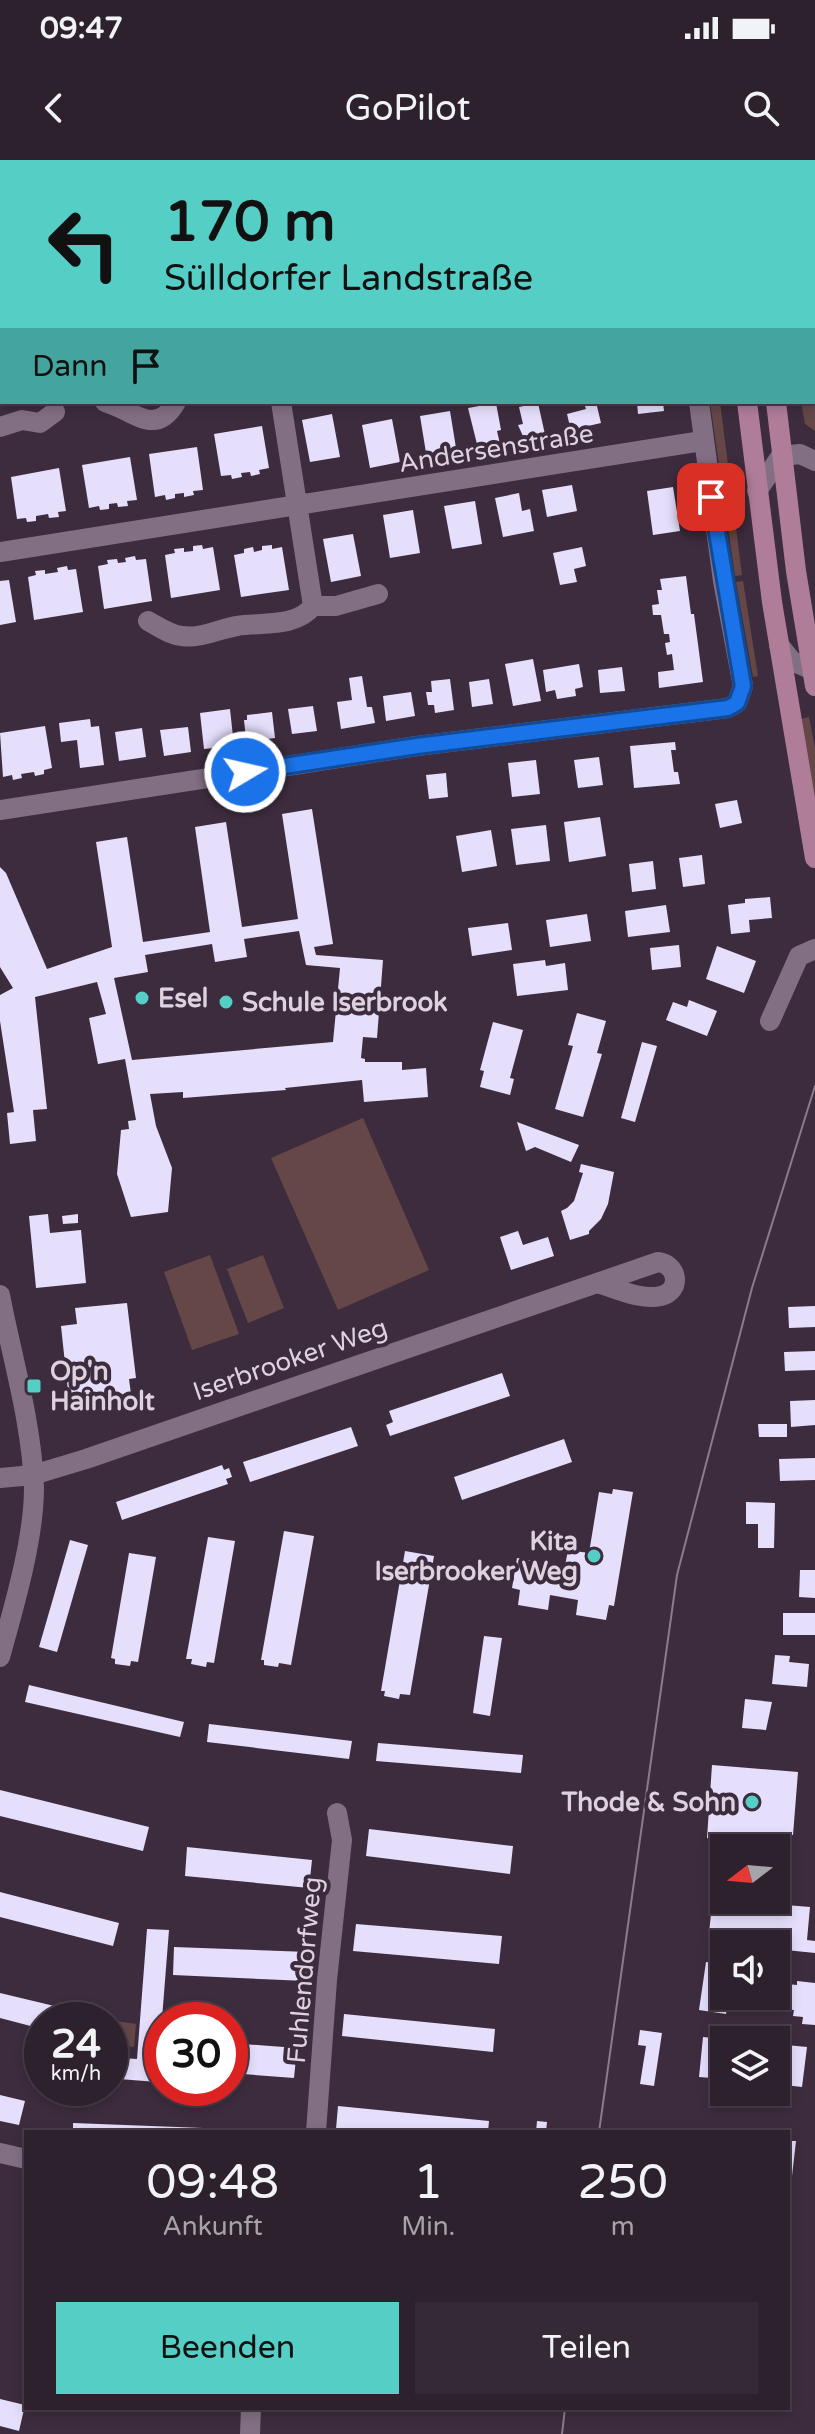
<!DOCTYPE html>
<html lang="de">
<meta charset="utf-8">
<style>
body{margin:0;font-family:"Varela Round",sans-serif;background:#362936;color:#f1f3f6;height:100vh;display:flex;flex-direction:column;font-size:30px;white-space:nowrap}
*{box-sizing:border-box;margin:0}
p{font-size:26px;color:#a7a3aa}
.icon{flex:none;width:44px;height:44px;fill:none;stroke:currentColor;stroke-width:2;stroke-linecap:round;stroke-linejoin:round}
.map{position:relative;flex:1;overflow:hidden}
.details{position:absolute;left:24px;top:1970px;width:766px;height:280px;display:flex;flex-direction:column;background:#2e212e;border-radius:0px;box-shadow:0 4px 12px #0003,0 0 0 2px #493e4a}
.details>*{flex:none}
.banner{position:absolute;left:0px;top:0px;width:816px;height:244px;box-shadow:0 4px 12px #0003,0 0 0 2px #493e4a;background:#55cec6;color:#111;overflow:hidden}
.needle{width:52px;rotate:254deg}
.buttons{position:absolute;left:710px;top:1674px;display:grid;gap:16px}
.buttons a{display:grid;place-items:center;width:80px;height:80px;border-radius:0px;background:#2e212e;box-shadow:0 4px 12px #0003,0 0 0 2px #493e4a;font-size:40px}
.speed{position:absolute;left:24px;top:1842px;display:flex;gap:16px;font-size:40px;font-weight:700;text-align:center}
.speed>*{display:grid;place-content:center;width:104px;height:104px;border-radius:50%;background:#2e212e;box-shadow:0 4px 12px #0003,0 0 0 2px #493e4a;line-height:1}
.speed small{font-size:20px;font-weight:400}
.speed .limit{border:12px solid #d22;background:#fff;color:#111}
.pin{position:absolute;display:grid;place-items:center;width:68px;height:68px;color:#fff;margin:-34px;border-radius:16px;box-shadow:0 4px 12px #0006}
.me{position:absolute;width:88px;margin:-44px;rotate:81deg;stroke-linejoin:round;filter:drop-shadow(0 0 6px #0008)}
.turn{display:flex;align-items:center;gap:28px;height:168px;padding:0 32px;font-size:36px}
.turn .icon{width:104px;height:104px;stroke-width:2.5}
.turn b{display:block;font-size:56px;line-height:68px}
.then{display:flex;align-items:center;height:76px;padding:0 32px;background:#0003;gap:16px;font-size:30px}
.eta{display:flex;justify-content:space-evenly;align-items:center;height:136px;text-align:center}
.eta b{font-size:48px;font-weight:600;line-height:56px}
.cta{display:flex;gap:16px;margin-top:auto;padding:16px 32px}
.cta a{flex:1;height:92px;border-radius:0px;background:#55cec6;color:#111;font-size:32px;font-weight:600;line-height:92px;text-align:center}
.cta a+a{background:#362936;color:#f1f3f6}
.status{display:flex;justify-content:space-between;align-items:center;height:56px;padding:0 40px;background:#2e212e;direction:ltr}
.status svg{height:22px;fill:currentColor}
header{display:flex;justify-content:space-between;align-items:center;height:104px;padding:0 32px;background:#2e212e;font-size:36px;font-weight:600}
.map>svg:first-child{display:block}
</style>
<div class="status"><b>09:47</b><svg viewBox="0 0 49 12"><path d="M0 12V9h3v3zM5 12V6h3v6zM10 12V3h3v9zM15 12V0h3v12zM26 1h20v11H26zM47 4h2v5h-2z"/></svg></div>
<header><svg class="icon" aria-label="back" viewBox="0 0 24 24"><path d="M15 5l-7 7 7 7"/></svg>GoPilot<svg class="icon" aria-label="search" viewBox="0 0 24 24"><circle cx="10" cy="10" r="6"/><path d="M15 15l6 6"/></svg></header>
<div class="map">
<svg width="815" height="2274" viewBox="0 0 815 2274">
<rect width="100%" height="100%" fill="#3d2c3e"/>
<path fill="#654748" d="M815,126V271L805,264L801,242H814Z
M710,242H720L742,415L735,416Z
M743,421L758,516L753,517L736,422Z
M809,557L815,588V640L801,559Z
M363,958L429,1110L338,1150L271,998Z
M210,1095L239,1174L192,1190L164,1112Z
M263,1095L284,1148L248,1163L227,1109Z
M116,1861L136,1864L134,1887L110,1884Z"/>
<path fill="#e6dffc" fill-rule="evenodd" d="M596,242L601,263L588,266L590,271L572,275L567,254L586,249L584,243Z
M637,242H663L664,251L638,254Z
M496,243L501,270L497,271L501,288L479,292L468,248Z
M538,243L546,279L526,283L518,265L523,264L519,247Z
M450,251L457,294L427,299L420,256Z
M332,254L340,297L310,302L302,260Z
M392,259L400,302L370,308L362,265Z
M262,266L269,308L259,310L260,314L251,316L250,312L241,313L242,317L232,319L231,315L221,316L214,274Z
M197,287L203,330L193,331L194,335L184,337V333L175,334V338L166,340L165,335L155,337L149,294Z
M130,297L137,340L127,341L128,346L118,347L117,343L109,344V349L100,350L99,346L89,348L82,305Z
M59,308L66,351L58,352L59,357L49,358L48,354L36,356V361L27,362L26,358L17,359L11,317Z
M572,325L577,351L547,357L542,330Z
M673,327L680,371L653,375L647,331Z
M519,333L522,351L530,349L534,371L503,377L495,338Z
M475,341L482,384L452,389L444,346Z
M413,350L420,393L390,398L383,355Z
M353,374L361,416L331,422L323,379Z
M202,385L203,389L213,387L220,430L171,438L165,395L175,393L174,389L184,388V392L193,391V386Z
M272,385V389L282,387L289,430L241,437L234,395L244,393V389L253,387L254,392L262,390V386Z
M582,387L586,406L574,409L577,422L560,425L553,393Z
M135,396L136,400L146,399L152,441L104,449L98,406L108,404L107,400L117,399L118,403L126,402L125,398Z
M67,406L68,410L76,409L83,452L34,460L28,417L36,415L35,411L45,410V414L58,412L57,408Z
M686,416L691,454H694L703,522L659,528L658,512L674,510L672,494L667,495L665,483L670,482L669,474H664L661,455H653L652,445L659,444L657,430H662L660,419Z
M9,420L16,462L0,465V421Z
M533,499L541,541L513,546L505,504Z
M579,504L583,527L575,529L576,536L557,539L555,530L546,532L543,510Z
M622,507L625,531L600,533L598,510Z
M362,516L367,547H372L375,563L341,569L337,542L352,540L349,518Z
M450,519L454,550L435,553L434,545H428L426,532H432L431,521Z
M489,519L493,544L472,547L469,522Z
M411,532L415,556L386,561L383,536Z
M313,546L317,571L292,574L288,549Z
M230,549L234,586L204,589L200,553Z
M272,552L275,578L251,581V578L246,579L244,560H247V555Z
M90,559L91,567L99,566L104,605L80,608L77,580L61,582L59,563Z
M45,566L52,608L44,610V614L35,616L34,612L21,614L22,618L13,620L12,615L3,617L0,573Z
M188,567L191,592L164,596L160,570Z
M142,568L146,597L119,601L115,572Z
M675,582L676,590H671L674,612H678L680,624L634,628L630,586Z
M599,597L603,625L578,628L574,600Z
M536,600L540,634L512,637L508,603Z
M446,613L448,637L429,639L426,615Z
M737,640L742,663L720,668L715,644Z
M312,649L333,784L314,787L316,795L383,800L377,878L363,877L361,898L365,899V902H402V910L426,908L428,937L364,942L362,920L285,928L286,930L183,938V932L150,934L156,966L172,1008L168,1052L131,1057L117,1014L121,970L129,969L128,961L136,960L125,899L98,904L89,858L106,854L97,822L35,837L47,949L33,950L36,981L10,984L7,953L14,952L0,861V835L13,828L0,807V707L6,713L47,809L112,787L96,682L127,677L143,782L210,772L195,667L226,662L242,767L298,759L282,654ZM299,771L306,805L340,808L333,882L132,900L114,818L148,812L145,795L212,784L215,802L247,797L244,779Z
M600,657L606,696L569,702L564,662Z
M546,665L550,701L516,705L511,669Z
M491,670L497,706L462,712L456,676Z
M702,695L705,724L683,727L679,698Z
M653,701L656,729L632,732L629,704Z
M770,737L772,758L749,760L750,772L731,774L728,745L745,743V739Z
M666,745L670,772L628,777L625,751Z
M587,754L591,781L550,787L546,760Z
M508,763L512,790L472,796L468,768Z
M679,785L681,807L652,810L650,788Z
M717,786L756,801L744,833L706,819Z
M545,800L546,806L565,803L568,830L517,836L513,804Z
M689,840L717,851L707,876L666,860L673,842L687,847Z
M577,853L606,861L597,893L602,894L583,957L555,949L573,886L568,885Z
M493,862L523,870L510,918L514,919L510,935L480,927L484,911L480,910Z
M642,882L657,886L635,962L621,958Z
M517,962L579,985L571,1002L535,987L526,991Z
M581,1004L614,1012L608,1044L601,1059L589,1071V1074L570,1080L561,1051L567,1048L574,1041L583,1013L579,1012Z
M48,1054L50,1073L81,1070L86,1123L36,1128L29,1056Z
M78,1054V1063L63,1064L62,1056Z
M518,1071L523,1085L548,1077L554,1096L511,1110L500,1077Z
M127,1143L136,1218L129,1219L131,1234L69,1241L61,1166L77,1164L75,1148Z
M815,1146V1167L789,1168L788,1147Z
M815,1191V1210L785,1211L784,1192Z
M502,1213L510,1236L390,1276L386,1265L393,1262L389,1251Z
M815,1240V1265L791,1267L790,1241Z
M758,1264H787V1277H759Z
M351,1267L358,1286L250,1322L243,1302Z
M564,1279L572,1302L462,1340L454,1317Z
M815,1298V1320L780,1321L779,1299Z
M222,1305L224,1310L229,1308L232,1317L226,1319L228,1324L122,1360L116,1342Z
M613,1329L633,1332L614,1446L609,1445L606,1460L576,1455L578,1440L550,1435L548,1450L518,1445L520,1430L512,1428L517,1398L565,1406L568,1390L589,1393L599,1332L612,1334Z
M746,1342L775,1343L774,1388H758V1364H746Z
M284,1371L314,1376L291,1505L279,1503L278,1507L264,1505V1500H261Z
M208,1377L235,1381L214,1503L207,1502L206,1507L191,1504L192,1499H186Z
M70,1380L88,1385L57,1492L39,1487Z
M405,1391L434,1396L410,1535L400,1534L399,1539L384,1536L385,1531H381Z
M129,1393L156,1397L138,1502L131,1501L130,1506L115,1504V1499L111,1498Z
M800,1410H815V1438L799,1437Z
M783,1453H815V1475H783Z
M484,1476L502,1478L490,1556L473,1553Z
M775,1495L790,1496L789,1502L809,1504L807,1527L772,1524Z
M29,1525L184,1562L180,1577L25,1542Z
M745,1539L772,1542L766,1570L742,1568Z
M209,1564L352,1581L349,1599L207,1582Z
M378,1583L523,1595L521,1613L376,1601Z
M712,1605L798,1612L793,1675L762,1673V1682L707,1678Z
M0,1630L149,1667L143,1691L0,1656Z
M369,1669L513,1686L510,1714L366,1696Z
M187,1687L312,1700L309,1728L185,1716Z
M0,1732L119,1763L113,1786L0,1757Z
M713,1736L724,1738V1740L810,1747L807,1780L815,1781V1793L776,1789V1784L708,1782Z
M356,1764L502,1776L499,1804L353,1791Z
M147,1769L169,1770L157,1922L119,1919L121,1898L137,1899Z
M174,1787L308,1792L306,1821L173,1815Z
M706,1802L724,1804V1836H729L726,1854L699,1850Z
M797,1821L815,1823V1865L802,1864L803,1857L793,1856L794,1850L768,1848L769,1836H776V1823L797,1825Z
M0,1833L92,1855L90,1860H42V1869L0,1858Z
M344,1854L495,1869L493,1892L342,1876Z
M640,1870L662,1873L654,1926L640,1924L646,1886L638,1885Z
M703,1877L724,1879V1919L699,1917Z
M230,1883L297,1888L294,1918L230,1913Z
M776,1884L807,1887L802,1927L776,1924Z
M0,1935L25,1941L19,1965L0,1961Z
M338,1946L489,1961L488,1972H372L336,1969Z
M537,1961L547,1962L546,1972H536Z
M73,1963L255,1970L254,1972H73Z
M788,1981H796L792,2016H788Z
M0,2239L25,2245L19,2271L0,2266Z"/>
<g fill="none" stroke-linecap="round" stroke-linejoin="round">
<path stroke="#836f84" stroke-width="20" d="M769,2L774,0
M0,94H2
M0,135H2
M105,242C132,249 155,279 176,242
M0,267L22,260L40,263L55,252
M757,331L781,296L800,294L815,301
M0,392L702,281
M313,446H336L378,434
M148,461C159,467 170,475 182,476C201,479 218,469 237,466C261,462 296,468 313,446L281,242
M779,485L792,501L815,511
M0,650L417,586L728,548L737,543L743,526L723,421L699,242
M770,861L799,796L815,789
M0,1135C12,1198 32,1263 34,1328C34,1379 14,1447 0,1497
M0,1318L33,1315L86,1299L658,1102C678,1104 682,1131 661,1136C641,1141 616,1128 597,1123
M316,1972L327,1820L342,1680L337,1653
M0,1993L26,1999
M250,2274L251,2248"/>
<path stroke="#b07d99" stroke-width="20" d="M727,0V2
M758,0V2
M747,242L772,442L815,698
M776,242L796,411L815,526"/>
<path stroke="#8a7c8b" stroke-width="2" d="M599,1972L677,1415L752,1128L815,926
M562,2274L565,2248"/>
</g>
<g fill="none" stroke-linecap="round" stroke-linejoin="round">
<g stroke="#114b97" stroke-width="20">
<path id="route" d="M245,612L417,586L728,548L737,543L743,526L711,337"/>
</g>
<use href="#route" stroke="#1a73e8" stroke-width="14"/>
</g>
<g fill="#55cec6" stroke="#3d2c3e" stroke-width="3">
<circle cx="142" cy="838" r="8"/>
<circle cx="226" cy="842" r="8"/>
<rect x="26" y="1218" width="16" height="16" rx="4"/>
<circle cx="594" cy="1396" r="8"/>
<circle cx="752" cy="1642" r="8"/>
</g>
<g text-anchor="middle" stroke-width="8" stroke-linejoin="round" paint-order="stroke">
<g font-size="26" fill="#ddd2de" stroke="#3d2c3e">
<text transform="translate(496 288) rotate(-9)" y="9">Andersenstraße</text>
<text transform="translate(290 1199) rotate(-19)" y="9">Iserbrooker Weg</text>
<text transform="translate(304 1810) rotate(-85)" y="9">Fuhlendorfweg</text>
</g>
<g font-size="26" font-weight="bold" fill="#ddd2de" stroke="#3d2c3e" text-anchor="start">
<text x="158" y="847">Esel</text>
<text x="242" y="851">Schule Iserbrook</text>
<text x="50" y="1220">Op'n<tspan x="50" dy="30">Hainholt</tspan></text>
<text x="578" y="1390" text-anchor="end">Kita<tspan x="578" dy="30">Iserbrooker Weg</tspan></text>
<text x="736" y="1651" text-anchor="end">Thode &amp; Sohn</text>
</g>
</g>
</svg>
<div class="buttons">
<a><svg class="needle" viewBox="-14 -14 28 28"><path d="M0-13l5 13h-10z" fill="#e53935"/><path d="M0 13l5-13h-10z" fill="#a7a3aa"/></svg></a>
<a><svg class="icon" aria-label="sound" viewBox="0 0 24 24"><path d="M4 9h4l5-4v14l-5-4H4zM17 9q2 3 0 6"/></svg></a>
<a><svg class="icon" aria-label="layers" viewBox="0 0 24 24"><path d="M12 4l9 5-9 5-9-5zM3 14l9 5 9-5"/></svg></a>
</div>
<div class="speed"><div>24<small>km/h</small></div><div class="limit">30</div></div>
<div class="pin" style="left:711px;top:337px;background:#d93025"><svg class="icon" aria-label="arrive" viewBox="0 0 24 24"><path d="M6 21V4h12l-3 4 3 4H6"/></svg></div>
<svg class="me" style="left:245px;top:612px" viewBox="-20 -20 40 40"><circle r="17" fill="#1a73e8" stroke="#fff" stroke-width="3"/><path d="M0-11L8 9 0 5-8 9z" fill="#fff"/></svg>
<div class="banner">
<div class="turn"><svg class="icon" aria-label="left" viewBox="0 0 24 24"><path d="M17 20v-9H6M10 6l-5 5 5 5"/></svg><div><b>170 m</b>Sülldorfer Landstraße</div></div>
<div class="then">Dann<svg class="icon" aria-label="arrive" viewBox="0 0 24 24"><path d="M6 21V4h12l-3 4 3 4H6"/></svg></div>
</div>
<section class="details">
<div class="eta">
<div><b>09:48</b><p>Ankunft</p></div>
<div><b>1</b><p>Min.</p></div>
<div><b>250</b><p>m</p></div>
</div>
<div class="cta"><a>Beenden</a><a>Teilen</a></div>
</section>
</div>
